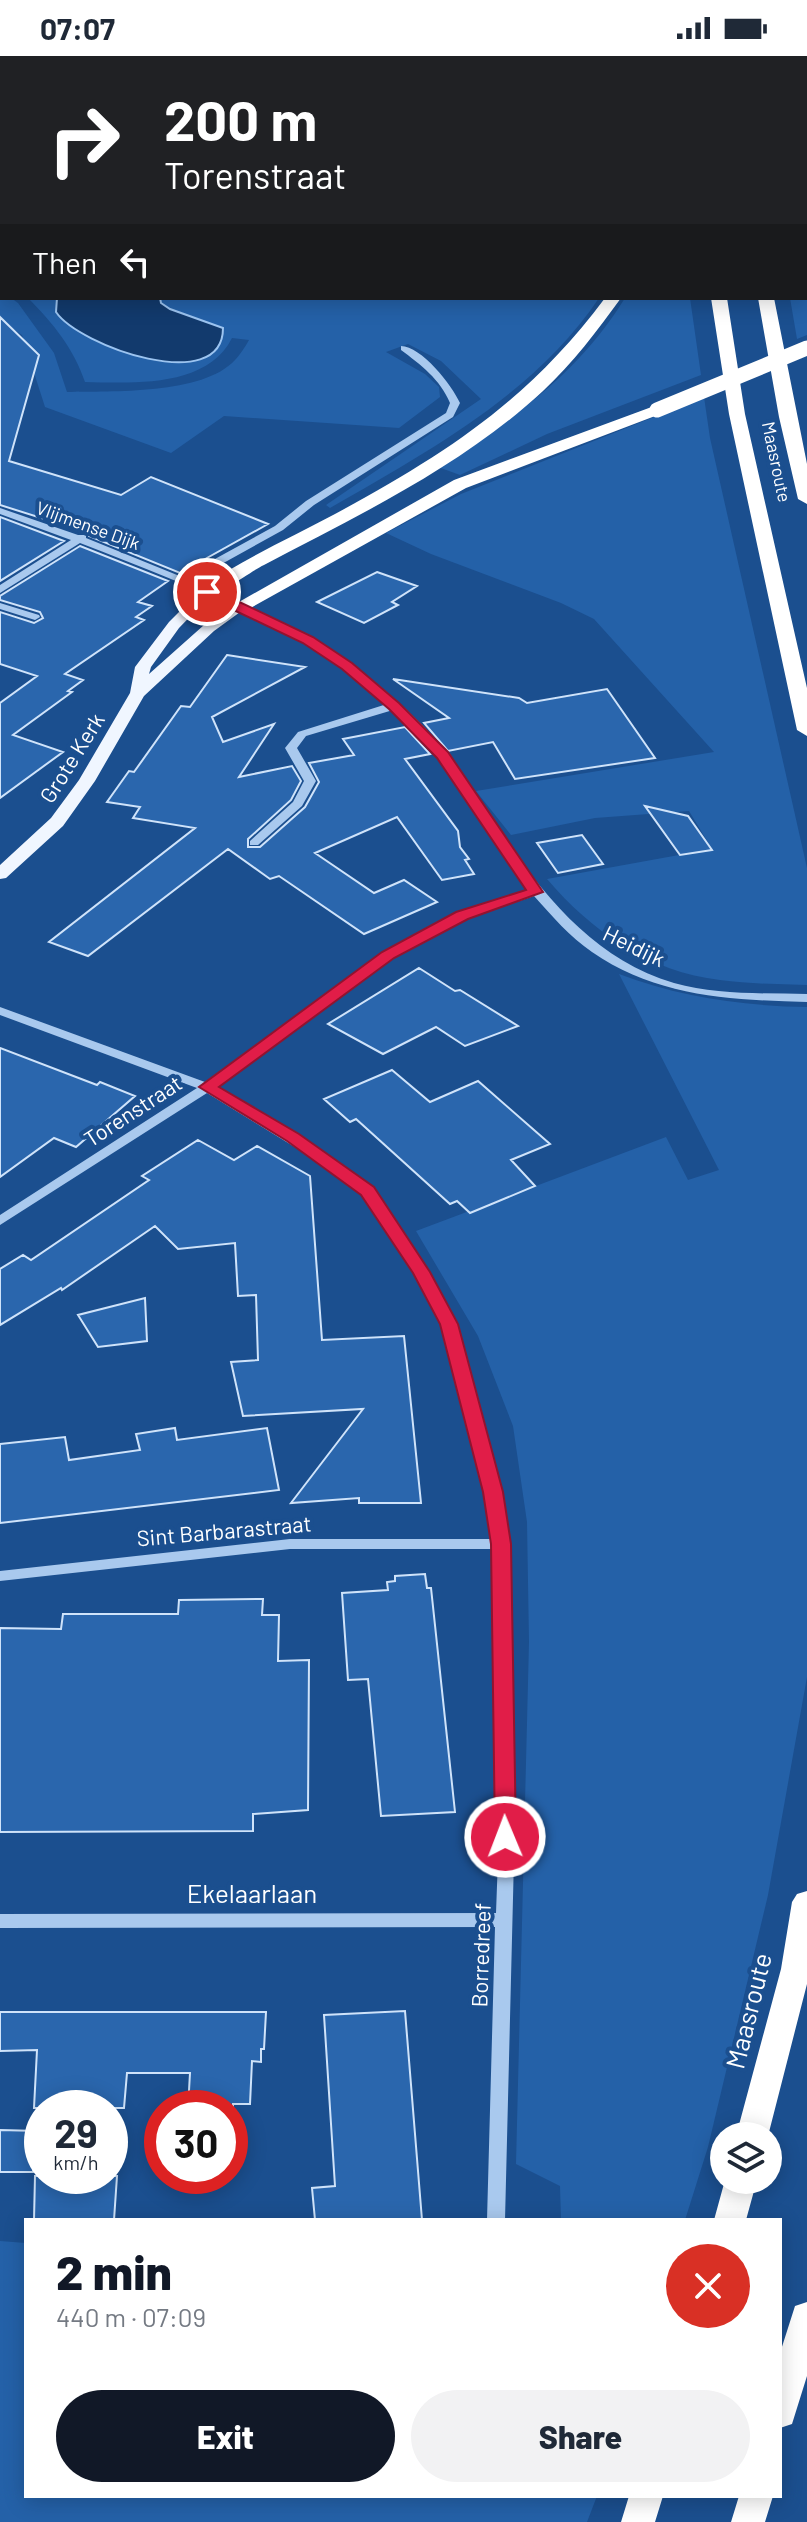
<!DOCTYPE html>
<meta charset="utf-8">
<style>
body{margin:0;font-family:Barlow,sans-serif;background:#f2f2f3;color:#1f2937;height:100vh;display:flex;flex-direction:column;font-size:30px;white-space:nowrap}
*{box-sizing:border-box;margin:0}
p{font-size:26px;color:#747a83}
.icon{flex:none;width:44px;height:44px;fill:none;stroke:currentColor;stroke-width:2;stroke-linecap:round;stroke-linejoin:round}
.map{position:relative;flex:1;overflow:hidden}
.drawer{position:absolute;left:24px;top:2162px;width:758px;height:280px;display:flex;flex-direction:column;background:#fff;border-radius:0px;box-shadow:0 4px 20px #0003}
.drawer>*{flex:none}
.guide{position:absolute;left:0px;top:0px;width:808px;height:244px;box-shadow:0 4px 20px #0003;background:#202124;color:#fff;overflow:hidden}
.fabs{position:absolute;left:710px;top:2066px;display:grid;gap:16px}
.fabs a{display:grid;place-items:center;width:72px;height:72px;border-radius:50%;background:#fff;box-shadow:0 4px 20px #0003;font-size:40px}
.speed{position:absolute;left:24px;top:2034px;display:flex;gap:16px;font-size:40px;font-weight:700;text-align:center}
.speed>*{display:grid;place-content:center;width:104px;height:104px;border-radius:50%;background:#fff;box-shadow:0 4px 20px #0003;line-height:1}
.speed small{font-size:20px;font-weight:400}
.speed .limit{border:12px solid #d22;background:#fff;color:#111}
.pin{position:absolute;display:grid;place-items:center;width:68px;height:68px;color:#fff;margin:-34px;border:4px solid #fff;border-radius:50%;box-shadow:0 2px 8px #0007}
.me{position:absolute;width:88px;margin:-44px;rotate:359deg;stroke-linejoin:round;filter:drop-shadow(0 0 6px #0008)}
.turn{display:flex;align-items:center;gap:28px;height:168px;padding:0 32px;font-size:36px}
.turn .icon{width:104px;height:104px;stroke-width:2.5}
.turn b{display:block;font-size:56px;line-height:68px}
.then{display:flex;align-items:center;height:76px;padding:0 32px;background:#0003;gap:16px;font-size:30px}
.round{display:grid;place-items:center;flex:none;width:84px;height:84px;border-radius:42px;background:#f2f2f3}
.headline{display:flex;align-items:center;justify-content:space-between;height:136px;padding:0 32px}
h1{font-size:48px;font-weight:800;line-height:60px;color:#111827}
.button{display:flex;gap:16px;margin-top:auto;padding:16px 32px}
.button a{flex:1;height:92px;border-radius:48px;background:#111827;color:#fff;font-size:32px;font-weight:800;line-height:92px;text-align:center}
.button a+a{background:#f2f2f3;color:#1f2937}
.status{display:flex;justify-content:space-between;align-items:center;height:56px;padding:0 40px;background:#fff;direction:ltr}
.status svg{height:22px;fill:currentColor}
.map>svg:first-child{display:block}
</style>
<div class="status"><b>07:07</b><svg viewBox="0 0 49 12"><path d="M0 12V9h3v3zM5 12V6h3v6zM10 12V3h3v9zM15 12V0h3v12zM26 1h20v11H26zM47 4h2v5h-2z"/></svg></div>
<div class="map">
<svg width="807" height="2466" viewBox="0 0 807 2466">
<rect width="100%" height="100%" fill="#1b4f8f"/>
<path fill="#2461a8" d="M805,0H807V279L797,283L790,242H806Z
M0,234L2,242H11L18,247L54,297L67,336C111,335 203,339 235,304C240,299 245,291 249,284L232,282C207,332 133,327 85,326C74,293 53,267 28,242H57L56,256L156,305L179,306L223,272L170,253L161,247L160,242H599C535,338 427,396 330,452L326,449L481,343L441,305L408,288L386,296L425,318L439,331L440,341L399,372L224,360L171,397L45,351L22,279L0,264Z
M625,242H690L701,319L547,378L460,419L438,411C515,360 575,322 625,242Z
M704,341L710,382L807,812V929C778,928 749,928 720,924C650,916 591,875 547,823L712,793L689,755L595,762L511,779L476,735L714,696L594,563L561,547L431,498L386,477L461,438Z
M619,918C679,941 743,950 807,951V1621L768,1839L708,2091L685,2164H561L560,2130L516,2108L529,1586L527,1466L513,1370L478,1280L416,1175L666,1081L688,1124L719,1114Z
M0,2185L26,2187V2440H597L587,2466H0Z"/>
<path fill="#123a6d" stroke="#9cc4f0" stroke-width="2" d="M57,242H160L161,247L170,253L223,272C223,341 79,290 56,256Z"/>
<path fill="#2a66ad" stroke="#cfe3fa" stroke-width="2" d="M0,261L39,299L9,405L121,439L151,421L268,468L180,517L89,480L86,476L0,449Z
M0,461L64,485L0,525Z
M80,490L168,525L138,546L152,550L136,561L144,564L65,618L83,624L68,635L72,636L13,679L63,696L0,742V647L37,620L0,608V556L34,567L43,562L40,556L0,544V540Z
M377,516L417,530L392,546L398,549L364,567L317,546Z
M227,599L305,611L212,661L223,686L274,668L239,721L292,710L301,725L291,744L248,783V791H260L305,751L319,726L309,707L354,699L343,683L405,671L430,698L405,703L458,775L460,791L469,803L465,804L474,818L442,824L397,761L315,797L374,837L404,824L437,846L364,878L279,820L270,823L228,793L88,900L49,886L195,772L133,762L140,751L107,746L129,715L134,716L181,650L190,651Z
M393,623L519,642L527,647L607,633L655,702L515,723L493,686L448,695L424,667L449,662Z
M645,750L688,760L712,794L680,799Z
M582,779L603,808L558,817L537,787Z
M419,912L455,935L460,934L518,970L465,990L436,971L383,998L328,968Z
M0,992L97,1029L100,1026L135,1040L76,1091L54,1082L0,1121Z
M392,1014L430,1046L478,1025L550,1088L511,1104L535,1130L470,1157L457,1145L450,1148L356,1063L350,1066L324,1043Z
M198,1084L234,1104L257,1090L310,1120L322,1284L404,1280L421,1447H359V1442L291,1447L363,1353L243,1360L231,1306L258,1304L256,1239L238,1240L235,1187L178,1193L155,1170L62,1234L61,1232L0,1269V1213L23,1199L31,1204L149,1124L142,1120Z
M145,1242L147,1285L98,1291L78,1259Z
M175,1372L177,1384L267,1372L279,1434L0,1467V1388L65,1381L69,1404L140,1394L136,1378Z
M425,1518L427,1532H431L455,1756L381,1760L368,1623L348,1624L342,1537L388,1534L387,1526L395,1525V1520Z
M263,1543L262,1559H279L278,1605L309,1604L308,1754L253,1758V1775L0,1776V1572L61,1573L63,1558H178L179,1544Z
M405,1955L422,2164H315L312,2132L335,2130L324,1959Z
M0,1956H266L264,1993H261V2006L252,2005L250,2048H233V2052H188L190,2017H127L124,2052H34L37,1994L0,1995Z
M0,2074L38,2075L33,2116H0Z
M35,2120H117L114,2164H34Z"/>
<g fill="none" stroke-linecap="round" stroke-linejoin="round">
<path fill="#a9c9ee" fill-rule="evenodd" d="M401,290C421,290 452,329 460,347L453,361L314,449L283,474L191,525C283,565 354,598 425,672C455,705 478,744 503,780C547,844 597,904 674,927C717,939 763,937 807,938V946C731,944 657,941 592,896C570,881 552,860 534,840L466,863L392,902L216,1031L342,1108L372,1132L428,1216L456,1268L501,1436L509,1488L514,1802L505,2164H487L495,1871L0,1872V1858L496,1857L498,1802L493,1493H290L0,1525V1515L290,1483H493L485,1436L442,1268L414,1216L362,1138L332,1114L207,1037L0,1169V1159L197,1032L0,959V951L205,1026L384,896L458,857L530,834L440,704L393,654L306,680L297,692L316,725L302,750L258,789H250V785L293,746L304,725L285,692L298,676L387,648C301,570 187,529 80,487L0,537V529L71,484L0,458V452L78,479H86V482L182,521L275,470L306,445L446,357L450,347C440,323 421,309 401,294Z
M0,547L39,559L40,561L35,564L0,553Z"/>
<path fill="#f0f6ff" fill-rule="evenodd" d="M207,532L214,536L179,572L151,611L149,618L204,569L234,548L239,546L247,551L214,575L144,640L95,725L63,770L6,822L0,823V809L51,762L79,724L130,637L135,611L169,566L202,533Z"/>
<path fill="#fff" fill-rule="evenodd" d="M735,0H749L734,2Z
M776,0H790V2H776Z
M605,242H621C597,275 573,307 543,335C462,410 361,458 264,509C249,516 215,543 201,540L198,536L201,532C243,503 290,482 335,458C446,398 528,345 605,242Z
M711,242H727L745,358L807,632V680L797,674L729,358Z
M758,242H774L807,408V448L798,443L779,361Z
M657,349L665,354L663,357L466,432L245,555L239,556L230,551L454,424Z
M807,1835V1928L768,2080H736L781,1913L792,1846L797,1838Z
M725,2124H757L746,2164H714Z
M807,2246V2320L792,2368L780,2372V2297L795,2250Z
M629,2440H663L655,2466H621Z
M739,2440H773L765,2466H731Z"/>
<path stroke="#fff" stroke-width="15" d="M657,354L807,292"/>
</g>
<path fill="#e11d48" stroke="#92132f" stroke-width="2" d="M202,533H212L313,581L352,607L399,647L448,696L543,836L468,863L394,902L219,1031L299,1078L374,1131L430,1216L458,1268L503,1436L511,1488L516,1781L513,1787L505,1790L498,1787L495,1781L491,1488L483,1436L440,1268L413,1217L361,1139L287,1085L199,1031L382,896L456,856L526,834L437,702L389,653L342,613L303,587L202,539Z"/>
<g text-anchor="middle" stroke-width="8" stroke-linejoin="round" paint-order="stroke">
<g font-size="18" fill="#fff" stroke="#1b4f8f">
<text transform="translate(776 406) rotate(78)" y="6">Maasroute</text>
<text transform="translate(88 470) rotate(20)" y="6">Vlijmense Dijk</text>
</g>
<g font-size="22" fill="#fff" stroke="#1b4f8f">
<text transform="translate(72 702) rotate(-58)" y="8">Grote Kerk</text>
<text transform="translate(634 890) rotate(26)" y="8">Heidijk</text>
<text transform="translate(133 1055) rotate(-33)" y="8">Torenstraat</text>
<text transform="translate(224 1475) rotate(-5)" y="8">Sint Barbarastraat</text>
<text transform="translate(481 1899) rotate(-88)" y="8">Borredreef</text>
</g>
<g font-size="26" fill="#fff" stroke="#1b4f8f">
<text x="252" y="1847">Ekelaarlaan</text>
<text transform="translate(749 1955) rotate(-76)" y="9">Maasroute</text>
</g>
</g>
</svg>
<div class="fabs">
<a><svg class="icon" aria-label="layers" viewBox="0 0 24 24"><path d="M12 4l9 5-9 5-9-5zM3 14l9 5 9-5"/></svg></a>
</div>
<div class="speed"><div>29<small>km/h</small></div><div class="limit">30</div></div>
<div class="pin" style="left:207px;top:536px;background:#d93025"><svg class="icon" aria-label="arrive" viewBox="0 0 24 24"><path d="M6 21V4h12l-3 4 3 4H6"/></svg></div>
<svg class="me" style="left:505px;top:1781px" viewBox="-20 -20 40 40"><circle r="17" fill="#e11d48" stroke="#fff" stroke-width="3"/><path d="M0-11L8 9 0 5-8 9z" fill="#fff"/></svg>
<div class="guide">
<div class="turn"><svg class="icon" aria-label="right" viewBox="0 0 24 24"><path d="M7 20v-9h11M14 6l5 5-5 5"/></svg><div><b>200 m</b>Torenstraat</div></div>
<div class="then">Then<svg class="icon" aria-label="left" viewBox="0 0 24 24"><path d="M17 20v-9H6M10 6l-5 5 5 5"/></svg></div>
</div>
<section class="drawer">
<div class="headline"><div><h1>2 min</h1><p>440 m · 07:09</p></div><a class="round" style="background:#d93025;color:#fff"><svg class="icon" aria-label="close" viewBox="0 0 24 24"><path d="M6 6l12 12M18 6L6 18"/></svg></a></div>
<div class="button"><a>Exit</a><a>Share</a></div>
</section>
</div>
